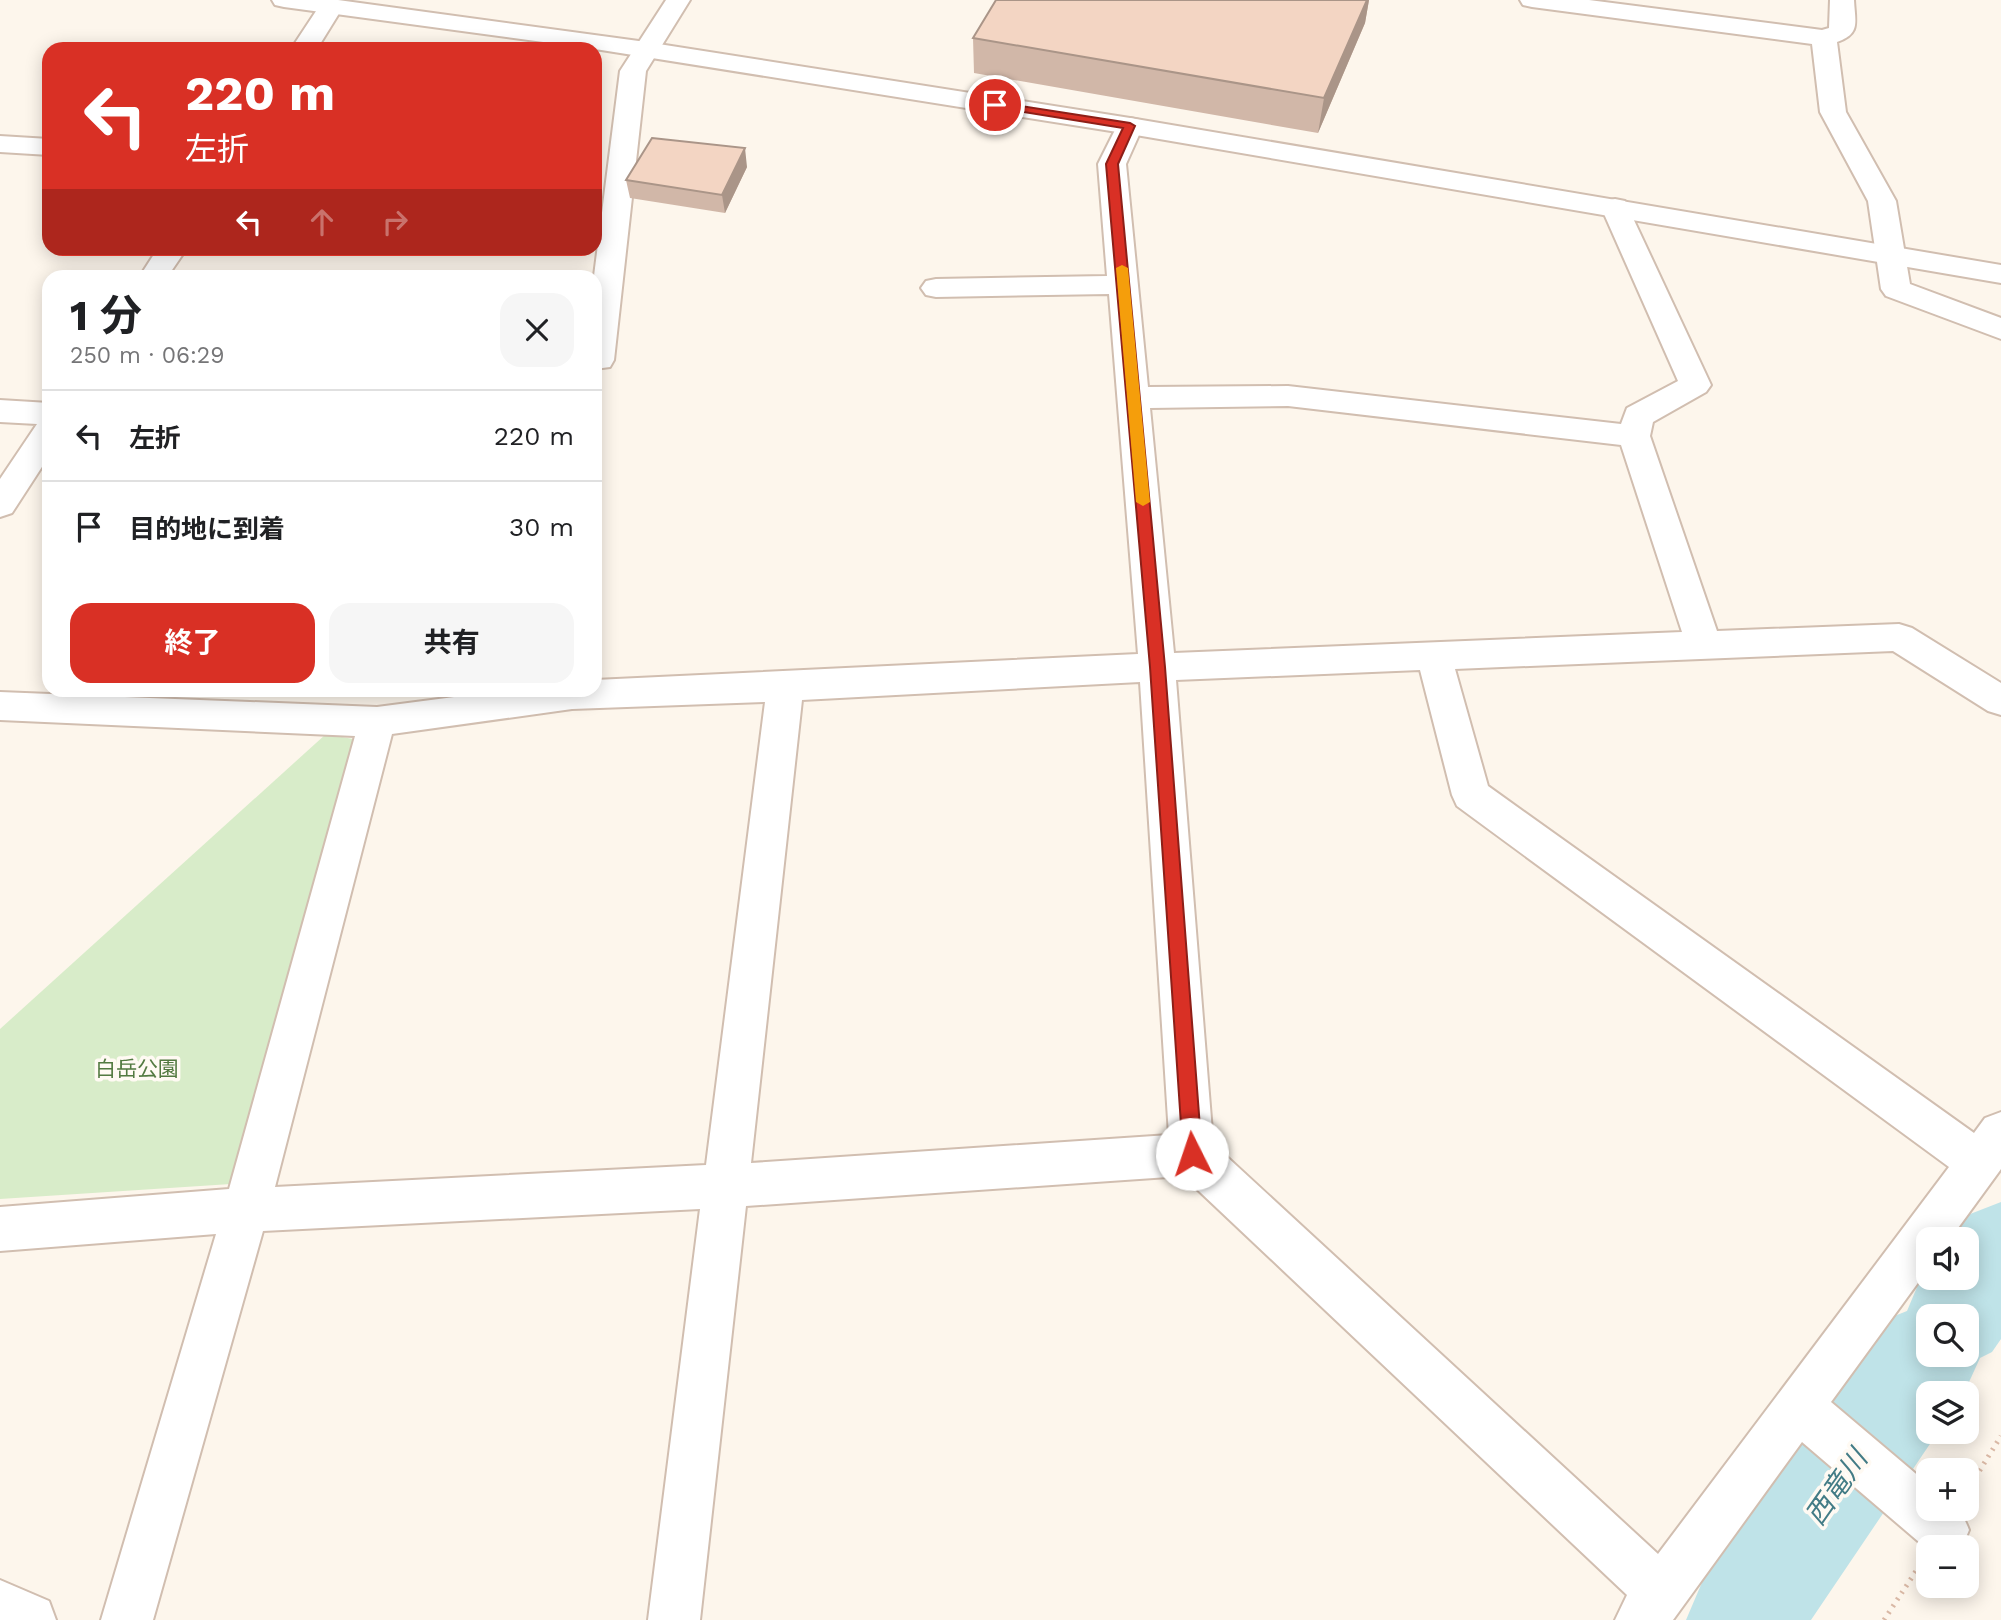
<!DOCTYPE html>
<html lang="ja">
<meta charset="utf-8">
<style>
body{margin:0;font-family:"Work Sans","Noto Sans JP",sans-serif;background:#f6f6f6;color:#202124;height:100vh;display:flex;flex-direction:column;font-size:26px;white-space:nowrap}
*{box-sizing:border-box;margin:0}
p{font-size:23px;color:#757577}
.icon{flex:none;width:38px;height:38px;fill:none;stroke:currentColor;stroke-width:2;stroke-linecap:round;stroke-linejoin:round}
.map{position:relative;flex:1;overflow:hidden}
.sheet{position:absolute;left:42px;top:270px;width:560px;height:427px;display:flex;flex-direction:column;background:#fff;border-radius:21px;box-shadow:0 4px 18px #0003}
.sheet>*{flex:none}
.hud{position:absolute;left:42px;top:42px;width:560px;height:214px;border-radius:21px;box-shadow:0 4px 18px #0003;background:#d93025;color:#fff;overflow:hidden}
.tools{position:absolute;left:1916px;top:1227px;display:grid;gap:14px}
.tools a{display:grid;place-items:center;width:63px;height:63px;border-radius:14px;background:#fff;box-shadow:0 4px 18px #0003;font-size:35px}
.pin{position:absolute;display:grid;place-items:center;width:60px;height:60px;color:#fff;margin:-30px;border:4px solid #fff;border-radius:50%;box-shadow:0 2px 7px #0007}
.me{position:absolute;width:77px;margin:-38px;rotate:356deg;stroke-linejoin:round;filter:drop-shadow(0 0 5px #0008)}
.turn{display:flex;align-items:center;gap:24px;height:147px;padding:0 28px;font-size:32px}
.turn .icon{width:91px;height:91px;stroke-width:2.5}
.turn b{display:block;font-size:49px;line-height:60px}
.lanes{display:flex;align-items:center;height:66px;padding:0 28px;background:#0003;justify-content:center;gap:35px;direction:ltr}
.lanes .off{opacity:.35}
.round{display:grid;place-items:center;flex:none;width:74px;height:74px;border-radius:21px;background:#f6f6f6}
.overview{display:flex;align-items:center;justify-content:space-between;height:119px;padding:0 28px}
h1{font-size:42px;font-weight:700;line-height:52px}
.cta{display:flex;gap:14px;margin-top:auto;padding:14px 28px}
.cta a{flex:1;height:80px;border-radius:21px;background:#d93025;color:#fff;font-size:28px;font-weight:700;line-height:80px;text-align:center}
.cta a+a{background:#f6f6f6;color:#202124}
ul{padding:0;list-style:none}
li{display:flex;align-items:center;gap:21px;height:91px;padding:0 28px;border-top:2px solid #e0e0e0}
li div{flex:1}
li b{display:block;font-size:26px}
li em{font-style:normal}
.map>svg:first-child{display:block}
</style>
<div class="map">
<svg width="2001" height="1620" viewBox="0 0 2001 1620">
<rect width="100%" height="100%" fill="#fdf6ec"/>
<path fill="#d8ecc9" d="M326,734L353,739L231,1184L0,1199V1029Z"/>
<g fill="none" stroke-linecap="round" stroke-linejoin="round">
<path fill="#bfe3e8" fill-rule="evenodd" d="M2001,1202V1339L1992,1352L1980,1358L1964,1393H1928V1432H1938L1811,1620H1686L1703,1580L1892,1317L1907,1311L1920,1280L1928,1267V1278H1967V1239H1949L1965,1216ZM1928,1316H1967V1354H1928Z"/>
<g stroke="#d1beb0" stroke-width="4">
<path id="minor" d="M333,0L340,2L343,7L317,49H291L322,2Z
M666,0H690L646,71L614,360L610,367L595,369L594,276L620,71Z
M1520,0H1589L1822,30L1829,28L1830,0H1854C1855,22 1861,34 1837,42L1846,112L1896,201L1910,284L2001,318V339L1886,296L1881,289L1868,201L1820,112L1812,44L1532,7L1523,5Z
M1130,118L1139,120L1143,126L1126,164L1148,387L1288,386L1621,424L1627,408L1678,381L1601,207L1605,201L1615,199L1625,201L1711,385L1706,392L1653,422L1650,436L1717,631L1899,624L1912,628L2001,683V715L1988,711L1893,651L1455,669L1488,786L1974,1133L1985,1118L2001,1112V1169L1950,1239H1928V1269L1831,1402L1928,1484V1508C1955,1508 1959,1504 1969,1530L1962,1547L1926,1548L1802,1442L1673,1620H1615L1627,1595L1183,1176L746,1206L700,1620H648L700,1209L263,1231L153,1620H101L216,1234L0,1251V1207L229,1189L355,736L0,720V692L377,707L508,690H595V680L1138,654L1109,294L936,297L926,295L921,288L926,281L936,279L1107,276L1098,164L1117,126L1121,120ZM1288,406L1621,445L1682,632L1174,653L1150,408ZM1420,670L1452,795L1457,806L1949,1167L1658,1554L1213,1144L1176,680ZM1140,682L1169,1135L751,1163L802,700ZM765,702L706,1165L275,1187L392,734L572,709Z
M0,136L49,139V155L0,152Z
M158,248H187L168,276H140Z
M0,400L49,403V456L12,513L0,517V479L37,424L0,422Z
M0,1580L49,1601L56,1620H0Z"/>
</g>
<g stroke="#d1beb0" stroke-width="4">
<path id="tertiary" d="M272,0H338L646,42L1130,118L2001,265V283L1130,134L595,49L284,7L275,5Z"/>
</g>
<path stroke="#d9b8a5" stroke-width="5" stroke-dasharray="2 6" stroke-linecap="butt" d="M1967,1491L2001,1436
M1884,1620L1918,1568"/>
<use href="#minor" fill="#fff" fill-rule="evenodd"/>
<use href="#tertiary" fill="#fff" fill-rule="evenodd"/>
</g>
<path fill="#d1b7a8" d="M996,0H1369L1365,23L1318,133L974,73L973,38Z
M747,167L725,213L630,198L626,180Z"/>
<path fill="#aa9588" d="M1367,0H1369L1365,23L1318,133L1324,98Z
M595,123L600,144L597,229L595,220Z
M745,148L747,167L725,213L722,195Z"/>
<path fill="#f3d5c3" stroke="#aa9588" stroke-width="2" d="M996,0H1367L1324,98L973,38Z
M652,138L745,148L722,195L626,180Z"/>
<path fill="#d93025" stroke="#8d1f18" stroke-width="2" d="M995,102L1130,123L1135,126L1118,164L1165,667L1202,1154L1199,1160L1192,1163L1186,1160L1183,1154L1150,667L1106,164L1123,128L992,107L990,105Z"/>
<path fill="#f59e0b" d="M1122,265L1128,268L1150,502L1143,506L1136,502L1116,268Z"/>
<g text-anchor="middle" stroke-width="7" stroke-linejoin="round" paint-order="stroke">
<g font-size="21" fill="#537a41" stroke="#fffaf3">
<text x="137" y="1076">白岳公園</text>
</g>
<g font-size="28" font-style="italic" fill="#437c86" stroke="#fffaf3">
<text transform="translate(1836 1487) rotate(-55)" y="10">西竜川</text>
</g>
</g>
</svg>
<div class="tools">
<a><svg class="icon" aria-label="sound" viewBox="0 0 24 24"><path d="M4 9h4l5-4v14l-5-4H4zM17 9q2 3 0 6"/></svg></a>
<a><svg class="icon" aria-label="search" viewBox="0 0 24 24"><circle cx="10" cy="10" r="6"/><path d="M15 15l6 6"/></svg></a>
<a><svg class="icon" aria-label="layers" viewBox="0 0 24 24"><path d="M12 4l9 5-9 5-9-5zM3 14l9 5 9-5"/></svg></a>
<a>+</a>
<a>−</a>
</div>
<div class="pin" style="left:995px;top:105px;background:#d93025"><svg class="icon" aria-label="arrive" viewBox="0 0 24 24"><path d="M6 21V4h12l-3 4 3 4H6"/></svg></div>
<svg class="me" style="left:1192px;top:1154px" viewBox="-20 -20 40 40"><circle r="19" fill="#fff"/><path d="M0-13L10 11 0 6-10 11z" fill="#d93025"/></svg>
<div class="hud">
<div class="turn"><svg class="icon" aria-label="left" viewBox="0 0 24 24"><path d="M17 20v-9H6M10 6l-5 5 5 5"/></svg><div><b>220 m</b>左折</div></div>
<div class="lanes"><svg class="icon" aria-label="left" viewBox="0 0 24 24"><path d="M17 20v-9H6M10 6l-5 5 5 5"/></svg><svg class="icon off" aria-label="ahead" viewBox="0 0 24 24"><path d="M12 20V5M6 11l6-6 6 6"/></svg><svg class="icon off" aria-label="right" viewBox="0 0 24 24"><path d="M7 20v-9h11M14 6l5 5-5 5"/></svg></div>
</div>
<section class="sheet">
<div class="overview"><div><h1>1 分</h1><p>250 m · 06:29</p></div><a class="round"><svg class="icon" aria-label="close" viewBox="0 0 24 24"><path d="M6 6l12 12M18 6L6 18"/></svg></a></div>
<ul>
<li><svg class="icon" aria-label="left" viewBox="0 0 24 24"><path d="M17 20v-9H6M10 6l-5 5 5 5"/></svg><div><b>左折</b></div><em>220 m</em></li>
<li><svg class="icon" aria-label="arrive" viewBox="0 0 24 24"><path d="M6 21V4h12l-3 4 3 4H6"/></svg><div><b>目的地に到着</b></div><em>30 m</em></li>
</ul>
<div class="cta"><a>終了</a><a>共有</a></div>
</section>
</div>
